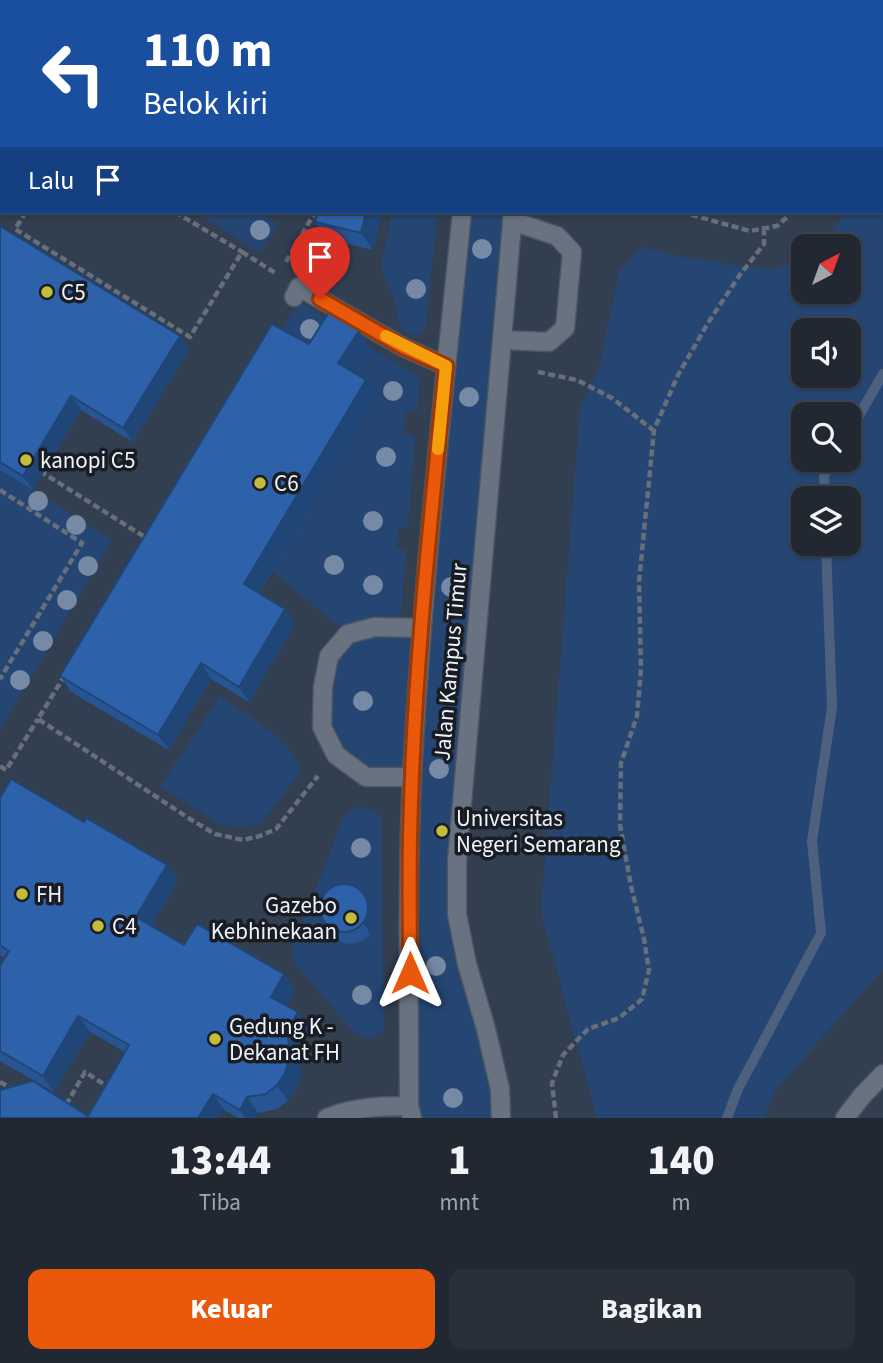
<!DOCTYPE html>
<html lang="id">
<style>
body{margin:0;font-family:"Source Sans 3",sans-serif;background:#2a303a;color:#f1f3f6;height:100vh;display:flex;flex-direction:column;font-size:26px;white-space:nowrap}
*{box-sizing:border-box;margin:0}
p{font-size:23px;color:#a2a6ac}
.icon{flex:none;width:38px;height:38px;fill:none;stroke:currentColor;stroke-width:2;stroke-linecap:round;stroke-linejoin:round}
.map{position:relative;height:1118px;overflow:hidden}
.sheet{display:flex;flex-direction:column;background:#222832;flex:1}
.sheet>*{flex:none}
.hud{position:absolute;left:0px;top:0px;width:884px;height:214px;box-shadow:0 2px 5px #0004,0 0 0 2px #3f444d;background:#1a4fa0;color:#fff;overflow:hidden}
.needle{width:46px;rotate:41deg}
.fabs{position:absolute;left:791px;top:234px;display:grid;gap:14px}
.fabs a{display:grid;place-items:center;width:70px;height:70px;border-radius:14px;background:#222832;box-shadow:0 2px 5px #0004,0 0 0 2px #3f444d;font-size:35px}
.pin{position:absolute;display:grid;place-items:center;width:60px;height:60px;color:#fff;margin:-72px -30px;border-radius:50% 50% 50% 0;rotate:-45deg;box-shadow:0 0 7px #0007}
.pin .icon{rotate:45deg}
.me{position:absolute;width:77px;margin:-38px;rotate:0deg;stroke-linejoin:round;filter:drop-shadow(0 0 5px #0008)}
.turn{display:flex;align-items:center;gap:24px;height:147px;padding:0 28px;font-size:32px}
.turn .icon{width:91px;height:91px;stroke-width:2.5}
.turn b{display:block;font-size:49px;line-height:60px}
.then{display:flex;align-items:center;height:66px;padding:0 28px;background:#0003;gap:14px;font-size:26px}
.eta{display:flex;justify-content:space-evenly;align-items:center;height:119px;text-align:center}
.eta b{font-size:42px;font-weight:800;line-height:49px}
.primary-button{display:flex;gap:14px;margin-top:auto;padding:14px 28px}
.primary-button a{flex:1;height:80px;border-radius:14px;background:#ea580c;color:#fff;font-size:28px;font-weight:800;line-height:80px;text-align:center}
.primary-button a+a{background:#2a303a;color:#f1f3f6}
.map>svg:first-child{display:block}
</style>
<div class="map">
<svg width="883" height="1118" viewBox="0 0 883 1118">
<rect width="100%" height="100%" fill="#2d3643"/>
<path fill="#323f51" fill-rule="evenodd" d="M0,0H883V1118H0ZM2,2H882V212H2ZM803,247H849V292H803ZM803,331H849V376H803ZM803,415H849V460H803ZM803,499H849V544H803Z"/>
<path fill="#254573" fill-rule="evenodd" d="M883,153V969L774,1092L765,1118H595V1108L567,1010L541,911L580,409L599,368L619,272L642,247L677,256L772,270L803,260V292H849V247H823L845,212H882ZM803,331H849V376H803ZM803,415H849V460H803ZM803,499H849V544H803Z
M195,212H259L278,224L260,253Z
M392,212H438L425,329L420,334L412,335L404,332L398,322L397,307L381,268Z
M462,212H513L457,914L501,1118H413L412,778L366,777L336,755L323,687L348,634L272,571L376,396L349,379L369,347L420,377L417,410L406,412L403,433L415,436L408,528H399L396,548L406,550L400,627L422,628Z
M299,302L340,327L322,355L282,330Z
M0,470L112,540L0,730Z
M220,696L275,734L292,752L301,771L261,824L240,827L219,824L160,786Z
M361,807L371,808L381,816L384,1030L372,1038L362,1037L349,1027L293,961L292,950L343,819L352,810Z"/>
<g fill="none" stroke-linecap="round" stroke-linejoin="round">
<path stroke="#4d617e" stroke-width="10" d="M849,433L883,374
M825,499L824,476L833,460
M727,1118L738,1089L821,933L812,841L832,707L826,544"/>
<g stroke="#4d5560" stroke-width="21">
<path id="lane" d="M391,0L393,2
M294,297L299,287L403,347L446,366
M503,340L549,342L565,328L572,252L557,236L512,221
M412,777H366L336,755L322,727L323,687L329,656L348,634L375,627L422,628
M327,1118C353,1107 381,1106 409,1106
M845,1118L862,1096L883,1074"/>
</g>
<g stroke="#4d5560" stroke-width="21">
<path id="street" d="M469,0L470,2
M532,0V2
M412,1118L409,1106C409,996 407,886 412,777C422,588 443,400 462,212
M501,1118L500,1089L486,1029L467,964L457,914V861L513,212"/>
</g>
<path stroke="#676f7b" stroke-width="4.5" stroke-dasharray="7 3.5" stroke-linecap="butt" d="M57,2L58,0
M882,95L883,94
M0,99L2,96
M0,109L2,110
M0,186L2,185
M26,212L15,229L190,337L242,252L277,274
M175,212L242,252
M681,212L750,231L777,226L793,212
M286,262L315,212
M538,372L577,380L612,398L653,430
M40,471L148,539
M0,490L82,543L0,679
M65,675L38,719L190,819L215,834L243,840L260,836L276,829L318,776
M0,766L6,770L38,719
M0,1082L14,1090
M66,1105L85,1072L110,1088
M556,1118L552,1083L563,1055L588,1029L619,1018L642,999L649,970L644,939L631,886L620,825L621,763L637,716L641,669L639,582L654,430L678,375L708,323L739,276L764,244V229"/>
<use href="#lane" stroke="#687280" stroke-width="18"/>
<use href="#street" stroke="#687280" stroke-width="18"/>
</g>
<g fill="#7689a5">
<circle cx="260" cy="230" r="10"/>
<circle cx="482" cy="249" r="10"/>
<circle cx="416" cy="289" r="10"/>
<circle cx="310" cy="329" r="10"/>
<circle cx="393" cy="391" r="10"/>
<circle cx="469" cy="397" r="10"/>
<circle cx="386" cy="457" r="10"/>
<circle cx="38" cy="501" r="10"/>
<circle cx="373" cy="521" r="10"/>
<circle cx="76" cy="525" r="10"/>
<circle cx="334" cy="565" r="10"/>
<circle cx="88" cy="566" r="10"/>
<circle cx="373" cy="585" r="10"/>
<circle cx="451" cy="587" r="10"/>
<circle cx="67" cy="600" r="10"/>
<circle cx="43" cy="641" r="10"/>
<circle cx="20" cy="680" r="10"/>
<circle cx="363" cy="701" r="10"/>
<circle cx="439" cy="769" r="10"/>
<circle cx="361" cy="848" r="10"/>
<circle cx="436" cy="966" r="10"/>
<circle cx="362" cy="995" r="10"/>
<circle cx="453" cy="1098" r="10"/>
</g>
<path fill="#275492" d="M318,212H382L373,250L327,239L315,222Z
M0,226L189,350L133,442L81,410L33,490L0,470Z
M359,331L369,347L353,372L377,395L259,593L295,624L249,702L211,679L169,750L71,692L60,676L309,344Z
M0,798L84,822L167,865L178,881L151,926L184,945L284,974L295,990L286,1005L298,1012L309,1028L298,1046L301,1073L296,1089L288,1101L277,1109L258,1113L255,1118H238L224,1110L88,1116L125,1052L90,1032L54,1092L0,1061V966L5,958L0,955Z
M373,909L376,922L374,928L371,934L364,940L356,943L348,944L340,941L333,936L326,925Z"/>
<path fill="#204577" d="M818,0H837L836,2H817Z
M366,212H382L373,250L361,233Z
M359,331L369,347L349,379L338,363Z
M180,336L189,350L133,442L123,428Z
M366,380L377,395L255,599L244,584Z
M71,396L81,410L33,490L23,476Z
M285,609L295,624L249,702L239,687Z
M201,663L211,679L169,750L158,735Z
M167,865L178,881L147,933L136,917Z
M366,898L373,909L376,922L374,928L371,934L363,923Z
M284,974L295,990L282,1012L271,997Z
M298,1012L309,1028L298,1046L301,1073L296,1089L288,1101L277,1085L287,1030Z
M78,1016L90,1032L54,1092L43,1076Z
M213,1094L224,1110L219,1118H198Z
M247,1097L258,1113L255,1118H245L240,1110Z"/>
<path fill="#2d62aa" stroke="#204577" stroke-width="2" d="M83,0H385L388,2H82Z
M689,0H818L817,2H688Z
M318,212H366L361,233L315,222Z
M0,226L180,336L123,428L71,396L23,476L0,462Z
M329,312L359,331L338,363L366,380L244,584L285,609L239,687L201,663L158,735L60,676L272,324L309,344Z
M11,779L84,822L86,818L167,865L136,917L184,945L197,924L284,974L271,997L298,1012L287,1030L290,1057L285,1073L277,1085L266,1094L247,1097L240,1110L213,1094L198,1118H0V1090L33,1081L88,1116L129,1045L78,1016L43,1076L0,1051V966L9,951L0,945V798Z
M320 908a24 24 0 1 1 48 0a24 24 0 1 1-48 0Z"/>
<g fill="none" stroke-linecap="round" stroke-linejoin="round">
<g stroke="#983908" stroke-width="18">
<path id="route" d="M320,299L403,347L446,366C430,524 413,682 410,840C409,884 410,929 410,973"/>
</g>
<use href="#route" stroke="#ea580c" stroke-width="12"/>
<path stroke="#f59e0b" stroke-width="12" d="M386,336L446,366L438,449"/>
</g>
<g fill="#c2bd3f" stroke="#191d23" stroke-width="2.5">
<circle cx="47" cy="292" r="7"/>
<circle cx="26" cy="460" r="7"/>
<circle cx="260" cy="483" r="7"/>
<circle cx="442" cy="831" r="7"/>
<circle cx="22" cy="894" r="7"/>
<circle cx="351" cy="918" r="7"/>
<circle cx="98" cy="926" r="7"/>
<circle cx="215" cy="1039" r="7"/>
</g>
<g text-anchor="middle" stroke-width="7" stroke-linejoin="round" paint-order="stroke">
<g font-size="23" fill="#edf3fb" stroke="#191d23" text-anchor="start">
<text x="61" y="300">C5</text>
<text x="40" y="468">kanopi C5</text>
<text x="274" y="491">C6</text>
<text x="456" y="826">Universitas<tspan x="456" dy="26">Negeri Semarang</tspan></text>
<text x="36" y="902">FH</text>
<text x="337" y="913" text-anchor="end">Gazebo<tspan x="337" dy="26">Kebhinekaan</tspan></text>
<text x="112" y="934">C4</text>
<text x="229" y="1034">Gedung K -<tspan x="229" dy="26">Dekanat FH</tspan></text>
</g>
<g font-size="23" fill="#edf3fb" stroke="#191d23">
<text transform="translate(450 662) rotate(-85)" y="8">Jalan Kampus Timur</text>
</g>
</g>
</svg>
<div class="fabs">
<a><svg class="needle" viewBox="-14 -14 28 28"><path d="M0-13l5 13h-10z" fill="#e53935"/><path d="M0 13l5-13h-10z" fill="#a2a6ac"/></svg></a>
<a><svg class="icon" aria-label="sound" viewBox="0 0 24 24"><path d="M4 9h4l5-4v14l-5-4H4zM17 9q2 3 0 6"/></svg></a>
<a><svg class="icon" aria-label="search" viewBox="0 0 24 24"><circle cx="10" cy="10" r="6"/><path d="M15 15l6 6"/></svg></a>
<a><svg class="icon" aria-label="layers" viewBox="0 0 24 24"><path d="M12 4l9 5-9 5-9-5zM3 14l9 5 9-5"/></svg></a>
</div>
<div class="pin" style="left:320px;top:299px;background:#d93025"><svg class="icon" aria-label="arrive" viewBox="0 0 24 24"><path d="M6 21V4h12l-3 4 3 4H6"/></svg></div>
<svg class="me" style="left:410px;top:973px" viewBox="-20 -20 40 40"><path d="M0-17L14 15 0 8-14 15z" fill="#ea580c" stroke="#fff" stroke-width="4"/></svg>
<div class="hud">
<div class="turn"><svg class="icon" aria-label="left" viewBox="0 0 24 24"><path d="M17 20v-9H6M10 6l-5 5 5 5"/></svg><div><b>110 m</b>Belok kiri</div></div>
<div class="then">Lalu<svg class="icon" aria-label="arrive" viewBox="0 0 24 24"><path d="M6 21V4h12l-3 4 3 4H6"/></svg></div>
</div>
</div>
<section class="sheet">
<div class="eta">
<div><b>13:44</b><p>Tiba</p></div>
<div><b>1</b><p>mnt</p></div>
<div><b>140</b><p>m</p></div>
</div>
<div class="primary-button"><a>Keluar</a><a>Bagikan</a></div>
</section>
